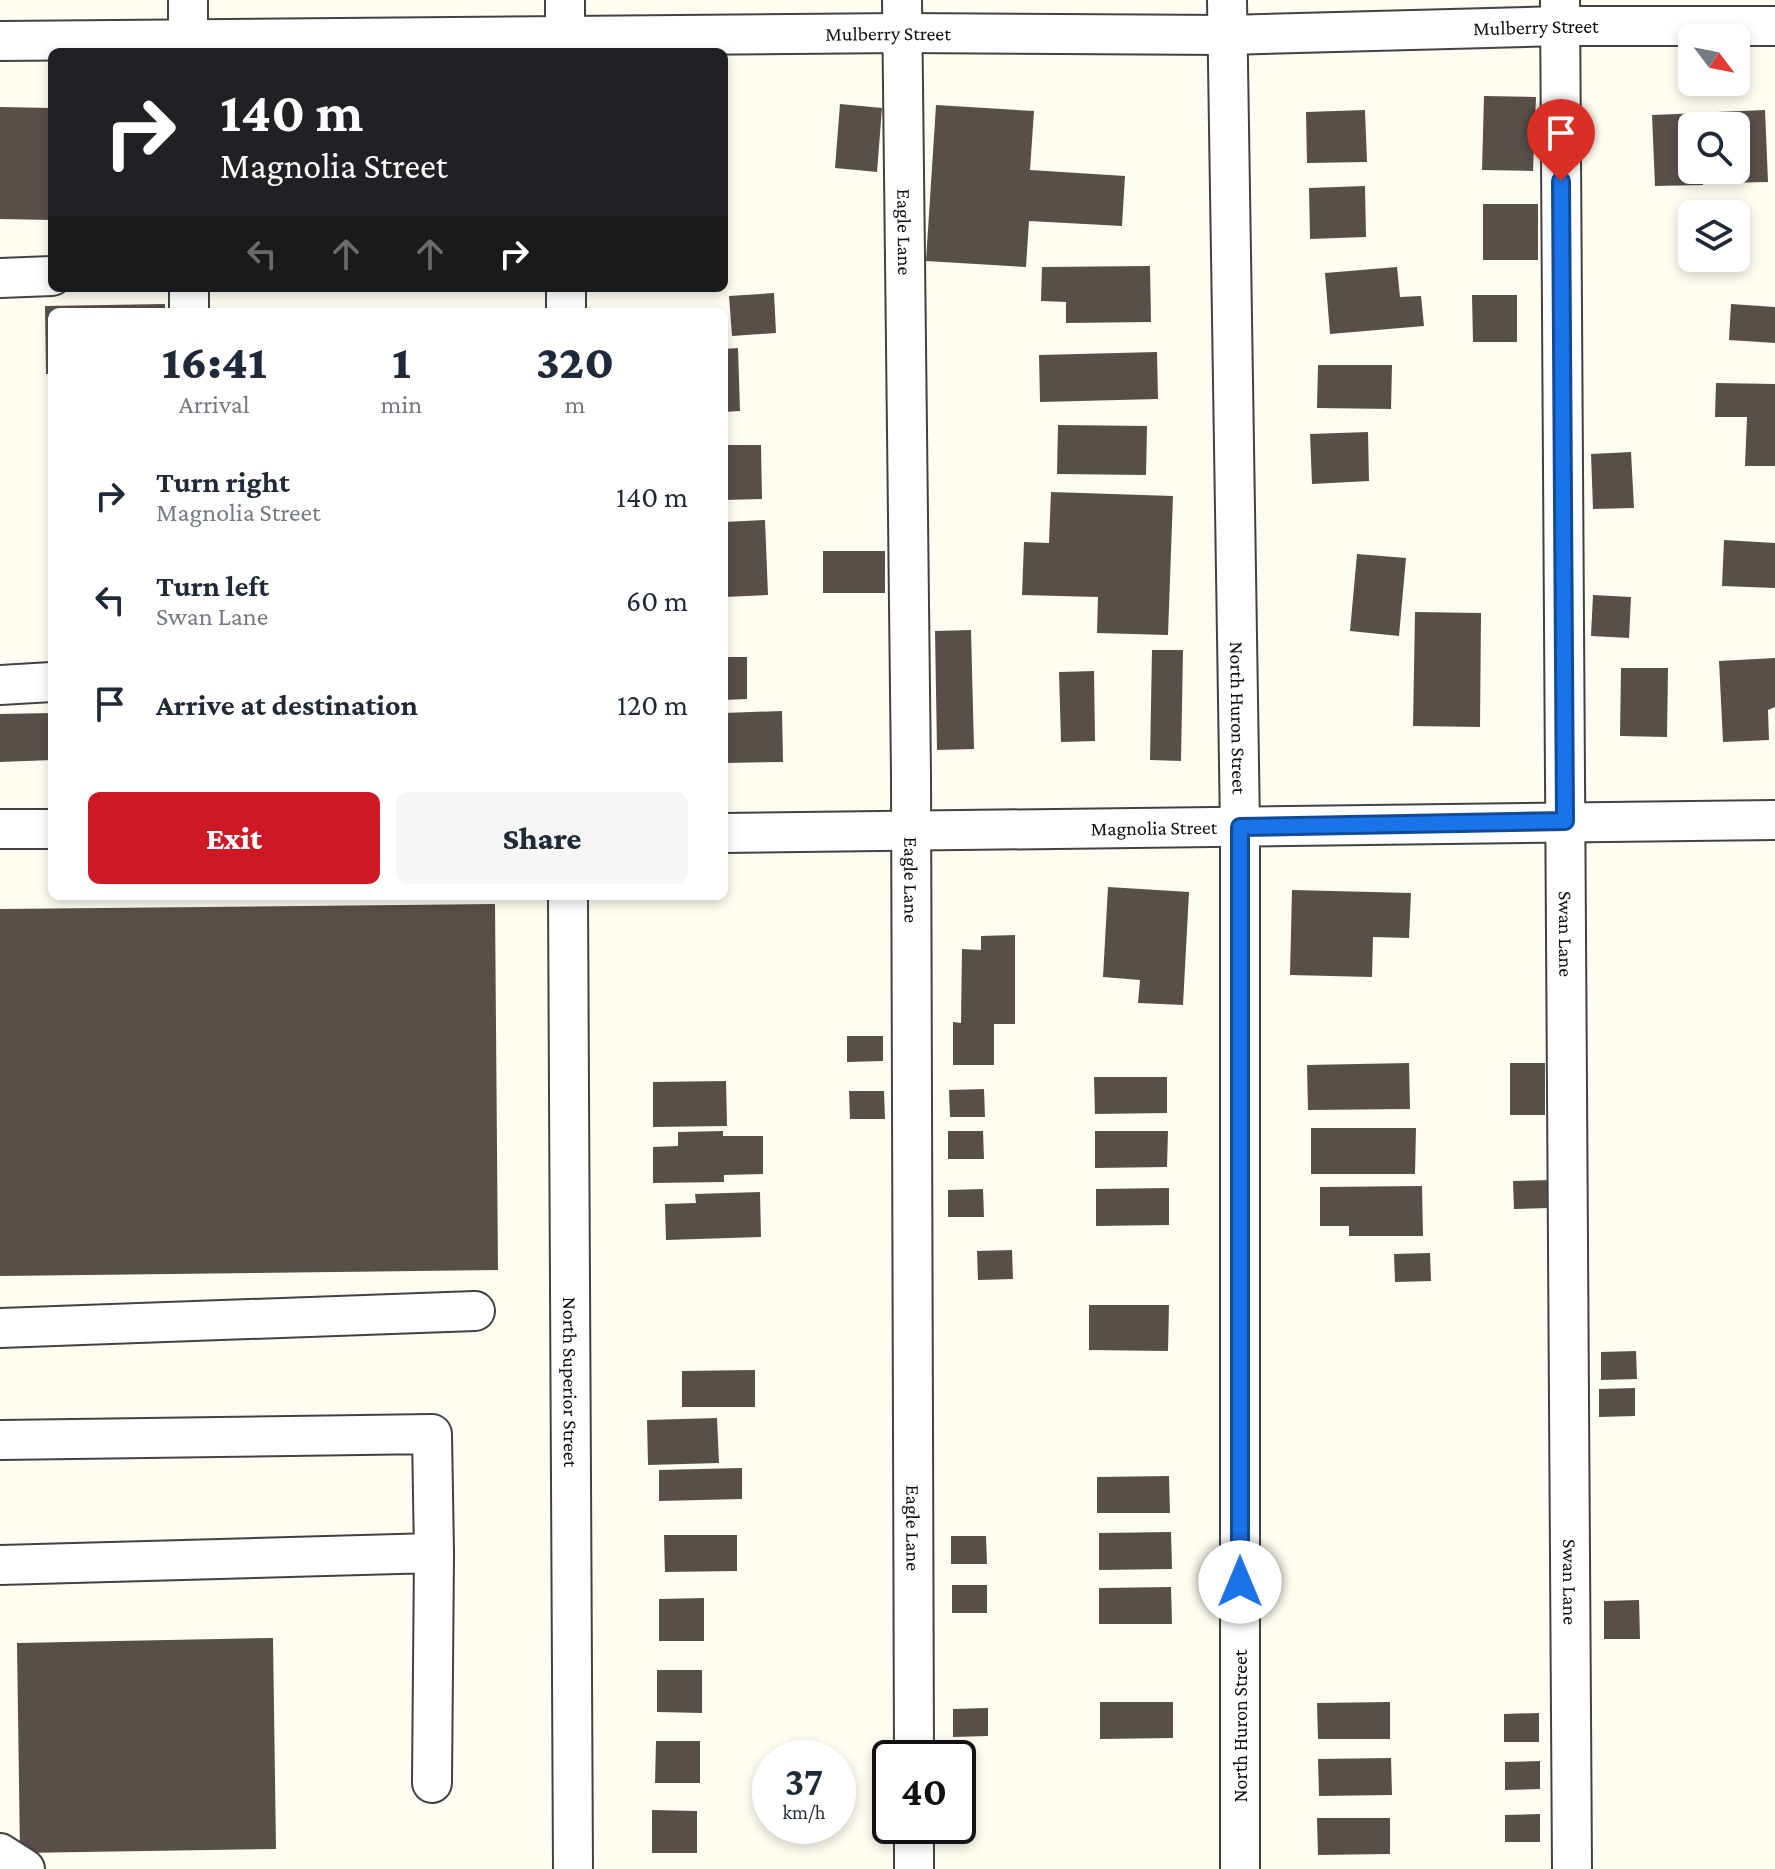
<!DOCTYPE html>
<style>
body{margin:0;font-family:"Crimson Pro",serif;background:#f6f6f7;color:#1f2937;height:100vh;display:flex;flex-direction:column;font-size:30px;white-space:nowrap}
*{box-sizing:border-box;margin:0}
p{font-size:26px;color:#747a83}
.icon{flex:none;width:44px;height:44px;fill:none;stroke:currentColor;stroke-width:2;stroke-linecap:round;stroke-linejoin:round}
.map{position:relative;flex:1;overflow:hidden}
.sheet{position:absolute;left:48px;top:308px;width:680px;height:592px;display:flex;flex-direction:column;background:#fff;border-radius:12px;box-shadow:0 4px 12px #0003}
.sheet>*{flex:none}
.hud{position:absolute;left:48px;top:48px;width:680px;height:244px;border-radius:12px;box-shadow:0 4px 12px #0003;background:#202124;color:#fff;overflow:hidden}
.needle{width:52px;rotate:122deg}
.tools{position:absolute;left:1678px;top:24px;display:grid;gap:16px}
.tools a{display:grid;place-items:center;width:72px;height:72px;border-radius:12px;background:#fff;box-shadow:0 4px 12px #0003;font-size:40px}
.speed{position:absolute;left:752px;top:1740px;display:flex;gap:16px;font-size:40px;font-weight:700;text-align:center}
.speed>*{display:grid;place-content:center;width:104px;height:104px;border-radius:50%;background:#fff;box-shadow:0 4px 12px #0003;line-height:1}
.speed small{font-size:20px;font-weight:400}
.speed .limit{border:4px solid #111;border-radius:12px;background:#fff;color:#111}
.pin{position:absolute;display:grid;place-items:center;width:68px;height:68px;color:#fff;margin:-82px -34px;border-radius:50% 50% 50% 0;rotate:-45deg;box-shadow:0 0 8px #0007}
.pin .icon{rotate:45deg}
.me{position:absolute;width:88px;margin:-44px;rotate:0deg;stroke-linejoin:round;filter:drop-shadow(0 0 6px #0008)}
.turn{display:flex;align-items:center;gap:28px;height:168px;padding:0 40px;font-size:36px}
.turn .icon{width:104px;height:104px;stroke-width:2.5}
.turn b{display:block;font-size:56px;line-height:68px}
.lanes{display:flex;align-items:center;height:76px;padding:0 40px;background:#0003;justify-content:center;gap:40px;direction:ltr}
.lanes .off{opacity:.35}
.eta{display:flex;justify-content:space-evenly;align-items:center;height:136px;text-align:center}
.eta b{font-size:48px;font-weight:800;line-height:56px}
.button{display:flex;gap:16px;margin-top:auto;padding:16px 40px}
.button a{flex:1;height:92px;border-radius:12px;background:#ce1826;color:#fff;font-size:32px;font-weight:800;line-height:92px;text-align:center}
.button a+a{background:#f6f6f7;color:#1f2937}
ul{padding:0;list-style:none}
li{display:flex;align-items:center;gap:24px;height:104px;padding:0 40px}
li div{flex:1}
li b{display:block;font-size:30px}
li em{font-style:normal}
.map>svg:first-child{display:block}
</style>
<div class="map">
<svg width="1775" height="1869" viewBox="0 0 1775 1869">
<rect width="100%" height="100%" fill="#fffcf1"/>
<path fill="#594f4a" d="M1484,96L1536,97L1533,171L1482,170Z
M840,104L882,108L877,172L835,168Z
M936,105L1034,111L1030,170L1125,176L1122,226L1029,221L1026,267L926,261Z
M0,107L52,108V220L0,219Z
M1365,110L1367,162L1307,163L1306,112Z
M1765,110L1768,182L1720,183V170H1736V126H1718L1717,112Z
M1701,113L1702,126H1692V170H1703V185L1655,186L1652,115Z
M1365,186L1366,237L1310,239L1309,188Z
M1483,204H1538V260H1483Z
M1150,266L1151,322L1066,323V302L1041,301L1042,267Z
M1397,267L1400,297L1421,296L1424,326L1330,334L1325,273Z
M774,293L776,333L732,336L729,296Z
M1472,295H1517V342H1473Z
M165,304V312H52V374H46L45,306Z
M1731,304L1775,307V343L1729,340Z
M738,348L740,411L724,412V349Z
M1157,352L1158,399L1040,402L1039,355Z
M1318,365H1392L1391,409L1317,408Z
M1716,383L1775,384V466H1745L1747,417H1715Z
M1058,425L1147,426L1146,475L1057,474Z
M1368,432L1369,481L1312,484L1310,434Z
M724,445H761L762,499L724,500Z
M1631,452L1634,508L1593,509L1591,454Z
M1051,492L1173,496L1168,635L1097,633L1098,597L1022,595L1024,542L1049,543Z
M765,520L768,595L724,597V522Z
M1724,540L1775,543V588L1722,586Z
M823,551H885V593H823Z
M1357,554L1406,558L1399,636L1350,631Z
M1593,595L1631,597L1629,638L1591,636Z
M1415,612L1481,613L1480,727L1413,726Z
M971,630L974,749L937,750L935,631Z
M1152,650H1183L1181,761L1150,760Z
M724,657H747V699L724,700Z
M1775,658V707L1768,710L1769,740L1723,742L1719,661Z
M1621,668H1668L1667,737L1620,736Z
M1094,671L1095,741L1061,742L1059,672Z
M782,711L783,762L724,763V713Z
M52,713V760L0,762V714Z
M1108,887L1189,892L1183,1005L1138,1003L1140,980L1103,977Z
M1292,890L1411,893L1409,938L1373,937L1372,977L1290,975Z
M495,904L498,1270L0,1276V909Z
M1015,935V1024H994V1065H953V1022L961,1023L962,949L981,950V936Z
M847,1036H883V1061L847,1062Z
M1409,1063L1410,1109L1308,1110L1307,1065Z
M1510,1063H1545V1115H1510Z
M1094,1077H1167V1113L1095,1114Z
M726,1081L727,1126L653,1127V1082Z
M984,1089L985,1117H950L949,1090Z
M849,1091H884L885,1119H850Z
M1311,1128H1416L1415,1174H1311Z
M723,1131V1136H763V1174L724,1175V1182L653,1183V1147L678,1146V1132Z
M948,1131H983L984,1159H948Z
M1095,1131H1168L1167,1167L1095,1168Z
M1549,1180V1208L1514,1209L1513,1181Z
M1422,1186L1423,1236H1349V1226H1320V1187Z
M1169,1188V1225L1096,1226V1189Z
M983,1189L984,1217H948V1190Z
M760,1192L761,1237L666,1240L665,1204L696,1203L695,1194Z
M1012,1250L1013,1279L978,1280L977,1251Z
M1430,1253L1431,1281L1395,1282L1394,1254Z
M1089,1305H1169L1168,1351L1089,1350Z
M1636,1351L1637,1379L1601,1380V1352Z
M755,1370V1407H682V1371Z
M1635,1388V1416L1599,1417V1389Z
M717,1418L719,1463L648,1465L647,1420Z
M742,1468V1499L659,1501V1470Z
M1169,1476L1170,1513H1097V1477Z
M1171,1532L1172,1569L1099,1570V1533Z
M664,1535H737V1571L665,1572Z
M951,1536H986L987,1564H951Z
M952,1585H987V1613H952Z
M1171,1587L1172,1624H1099V1588Z
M704,1598V1641H659V1599Z
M1639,1600L1640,1639H1604V1601Z
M273,1638L276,1849L20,1853L17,1643Z
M657,1670H702V1713L657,1712Z
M1100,1702H1173V1738L1100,1739Z
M1390,1702V1739H1318L1317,1703Z
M988,1708V1736L953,1737V1709Z
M1539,1713V1742H1504V1714Z
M656,1741H700V1783H655Z
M1391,1758L1392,1795L1319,1796L1318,1759Z
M1540,1761V1789L1505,1790V1762Z
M652,1810L697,1811V1853H652Z
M1540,1814V1842H1505V1815Z
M1317,1818H1390V1854L1318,1855Z"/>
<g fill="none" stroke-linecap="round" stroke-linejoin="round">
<g stroke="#424242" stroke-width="42">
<g id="minor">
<path d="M188,0V52"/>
<path d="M565,0V52"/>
<path id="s1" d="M902,0L911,776L914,1758"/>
<path id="s2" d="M1227,0L1240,827V1869"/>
<path id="s3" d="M1560,0L1572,1869"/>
<path id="s4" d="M0,41L902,33L1227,35L1560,26H1775"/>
<path d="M0,278L52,276"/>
<path d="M566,288V312"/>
<path d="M189,312V288"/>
<path d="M0,685L52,682"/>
<path d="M0,829H52"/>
<path id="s5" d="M724,833L1775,820"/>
<path id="s6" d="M568,896L573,1869"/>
<path d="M0,1328L475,1311"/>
<path d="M0,1440L432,1434L434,1553"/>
<path d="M0,1565L434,1553L432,1783"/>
<path d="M914,1826V1869"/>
<path d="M0,1853L25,1869"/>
</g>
</g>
<use href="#minor" stroke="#fff" stroke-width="38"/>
</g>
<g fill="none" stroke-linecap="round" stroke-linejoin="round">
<g stroke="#114b97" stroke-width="20">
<path id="route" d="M1240,1582V827L1565,821L1561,181"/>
</g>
<use href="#route" stroke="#1a73e8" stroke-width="14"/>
</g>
<g text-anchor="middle" stroke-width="8" stroke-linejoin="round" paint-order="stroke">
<g font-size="20" fill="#0f0f0f" stroke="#fff">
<text dy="7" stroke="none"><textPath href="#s4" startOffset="1536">Mulberry Street</textPath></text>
<text dy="7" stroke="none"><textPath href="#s4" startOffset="888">Mulberry Street</textPath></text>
<text dy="7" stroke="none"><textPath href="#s1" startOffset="232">Eagle Lane</textPath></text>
<text dy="7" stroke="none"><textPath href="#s2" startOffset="718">North Huron Street</textPath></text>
<text dy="7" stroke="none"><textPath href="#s5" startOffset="430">Magnolia Street</textPath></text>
<text dy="7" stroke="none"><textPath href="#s1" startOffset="880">Eagle Lane</textPath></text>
<text dy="7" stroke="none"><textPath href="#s3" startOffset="934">Swan Lane</textPath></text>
<text dy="7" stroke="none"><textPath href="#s6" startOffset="486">North Superior Street</textPath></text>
<text dy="7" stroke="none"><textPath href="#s1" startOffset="1528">Eagle Lane</textPath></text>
<text dy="7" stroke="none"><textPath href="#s3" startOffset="1582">Swan Lane</textPath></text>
<text transform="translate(1240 1726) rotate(-90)" y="7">North Huron Street</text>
</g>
</g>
</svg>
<div class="tools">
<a><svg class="needle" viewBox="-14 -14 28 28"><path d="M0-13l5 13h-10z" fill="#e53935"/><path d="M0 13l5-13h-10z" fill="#747a83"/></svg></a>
<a><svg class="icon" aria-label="search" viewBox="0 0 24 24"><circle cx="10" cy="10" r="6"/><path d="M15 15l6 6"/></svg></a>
<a><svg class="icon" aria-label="layers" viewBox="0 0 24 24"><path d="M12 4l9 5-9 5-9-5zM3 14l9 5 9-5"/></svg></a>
</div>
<div class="speed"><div>37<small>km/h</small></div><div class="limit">40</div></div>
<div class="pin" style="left:1561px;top:181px;background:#d93025"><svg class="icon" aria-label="arrive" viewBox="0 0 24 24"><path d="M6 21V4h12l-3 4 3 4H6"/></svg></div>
<svg class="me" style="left:1240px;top:1582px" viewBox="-20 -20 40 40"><circle r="19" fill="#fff"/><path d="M0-13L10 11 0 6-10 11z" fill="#1a73e8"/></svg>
<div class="hud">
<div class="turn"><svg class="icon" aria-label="right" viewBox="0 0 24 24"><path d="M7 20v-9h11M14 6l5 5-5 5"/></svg><div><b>140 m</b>Magnolia Street</div></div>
<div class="lanes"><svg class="icon off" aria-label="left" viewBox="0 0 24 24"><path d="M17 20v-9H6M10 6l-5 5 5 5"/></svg><svg class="icon off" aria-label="ahead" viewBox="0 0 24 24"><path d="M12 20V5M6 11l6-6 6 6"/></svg><svg class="icon off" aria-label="ahead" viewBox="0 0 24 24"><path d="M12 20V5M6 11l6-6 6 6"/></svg><svg class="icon" aria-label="right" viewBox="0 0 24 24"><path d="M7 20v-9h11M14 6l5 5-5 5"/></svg></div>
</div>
<section class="sheet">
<div class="eta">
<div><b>16:41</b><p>Arrival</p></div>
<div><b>1</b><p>min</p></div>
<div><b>320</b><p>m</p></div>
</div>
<ul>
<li><svg class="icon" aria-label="right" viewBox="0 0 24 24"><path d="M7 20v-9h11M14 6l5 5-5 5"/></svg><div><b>Turn right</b><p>Magnolia Street</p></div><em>140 m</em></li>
<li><svg class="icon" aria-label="left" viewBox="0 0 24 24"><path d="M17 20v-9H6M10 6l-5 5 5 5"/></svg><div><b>Turn left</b><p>Swan Lane</p></div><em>60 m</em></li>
<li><svg class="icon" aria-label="arrive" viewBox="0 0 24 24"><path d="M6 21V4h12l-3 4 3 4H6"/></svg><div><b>Arrive at destination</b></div><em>120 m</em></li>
</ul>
<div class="button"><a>Exit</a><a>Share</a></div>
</section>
</div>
